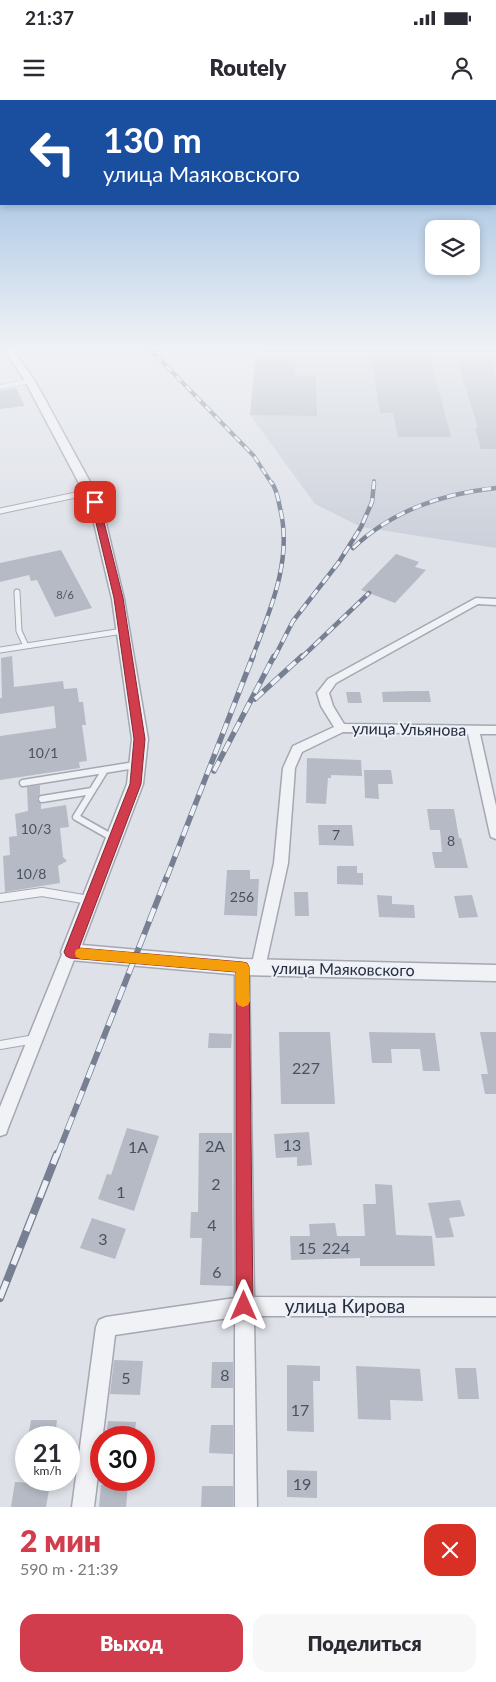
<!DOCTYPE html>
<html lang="ru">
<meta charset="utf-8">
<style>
body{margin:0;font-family:Lato,sans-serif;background:#f7f7f7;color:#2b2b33;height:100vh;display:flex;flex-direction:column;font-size:19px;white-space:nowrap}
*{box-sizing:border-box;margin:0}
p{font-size:16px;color:#7c7c81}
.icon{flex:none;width:28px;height:28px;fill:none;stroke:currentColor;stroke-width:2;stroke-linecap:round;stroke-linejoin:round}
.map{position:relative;height:1407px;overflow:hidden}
.details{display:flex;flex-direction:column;background:#fff;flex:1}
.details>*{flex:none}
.hud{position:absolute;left:0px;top:0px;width:496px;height:105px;box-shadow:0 2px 8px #0003;background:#1a4fa0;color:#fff;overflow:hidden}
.controls{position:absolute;left:425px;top:120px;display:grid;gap:10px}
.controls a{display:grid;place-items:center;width:55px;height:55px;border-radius:10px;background:#fff;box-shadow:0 2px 8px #0003;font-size:25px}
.speed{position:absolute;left:15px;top:1326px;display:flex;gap:10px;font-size:25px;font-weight:700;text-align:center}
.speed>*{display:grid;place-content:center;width:65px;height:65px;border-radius:50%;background:#fff;box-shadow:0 2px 8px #0003;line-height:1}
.speed small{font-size:12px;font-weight:400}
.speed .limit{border:8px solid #d22;background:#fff;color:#111}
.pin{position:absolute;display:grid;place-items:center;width:42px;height:42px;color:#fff;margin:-21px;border-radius:10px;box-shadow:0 2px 8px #0006}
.me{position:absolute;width:55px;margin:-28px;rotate:0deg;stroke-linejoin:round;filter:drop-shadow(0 0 4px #0008)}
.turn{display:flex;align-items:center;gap:18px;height:105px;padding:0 20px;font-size:22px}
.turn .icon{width:65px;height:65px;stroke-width:2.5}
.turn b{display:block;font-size:35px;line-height:42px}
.round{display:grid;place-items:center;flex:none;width:52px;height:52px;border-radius:15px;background:#f7f7f7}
.summary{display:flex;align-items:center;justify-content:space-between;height:85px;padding:0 20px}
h1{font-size:30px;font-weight:800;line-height:38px;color:#d23d4d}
.primary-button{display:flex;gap:10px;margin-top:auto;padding:10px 20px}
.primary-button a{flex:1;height:58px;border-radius:15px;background:#d23d4d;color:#fff;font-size:20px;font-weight:800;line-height:58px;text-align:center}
.primary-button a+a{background:#f7f7f7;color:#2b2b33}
.status{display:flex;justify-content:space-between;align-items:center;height:35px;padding:0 25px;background:#fff;direction:ltr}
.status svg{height:14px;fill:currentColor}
header{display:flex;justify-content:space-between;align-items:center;height:65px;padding:0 20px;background:#fff;font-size:22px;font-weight:800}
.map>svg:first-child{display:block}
</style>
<div class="status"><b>21:37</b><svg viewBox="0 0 49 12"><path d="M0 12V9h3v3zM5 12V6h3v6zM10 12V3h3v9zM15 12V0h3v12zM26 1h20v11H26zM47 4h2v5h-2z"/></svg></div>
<header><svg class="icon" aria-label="menu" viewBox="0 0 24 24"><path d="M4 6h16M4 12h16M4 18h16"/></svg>Routely<svg class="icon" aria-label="person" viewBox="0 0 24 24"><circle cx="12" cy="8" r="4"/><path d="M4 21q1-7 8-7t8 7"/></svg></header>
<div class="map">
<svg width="496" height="1407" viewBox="0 0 496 1407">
<rect width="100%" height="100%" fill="#dee1e8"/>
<path fill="#ccd0da" d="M264,246H496V448L361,427L315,404L250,315L255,261Z"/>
<path fill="#b5bac5" d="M371,256L430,257L451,337H398L393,313H380Z
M255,261H295V276H316L317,316L250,315Z
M458,262H491L496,276V349H481L475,328H478Z
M16,288L25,306L0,309V291Z
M61,450L92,508L55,517L37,480L31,481L29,475L0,482V463Z
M396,454L419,462L415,467L426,470L395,503L361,490Z
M12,556L14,587L63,581L64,589L77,588L79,602H83L86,625H82L87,661L79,662L80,668L0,680V636L56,628L54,606L0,614V598H2L1,558Z
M410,591H429L431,602H383L382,592Z
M346,592H360L362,603H348Z
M307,658L361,660L362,676L331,675V678H328L326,704L306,703Z
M364,670H391L393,684H378L379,699L365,698Z
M40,685V694L37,699L41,704V709L66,705L69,727L60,728L63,757L67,761L58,766L60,783L5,792L3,756L10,755L9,737L17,736L15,714L28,711L27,687Z
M427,709H454L459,738H461L468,768H435L432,752H442L440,730H430Z
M318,725H352L354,746L319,745Z
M337,766H357V773H363V785L337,784Z
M227,770H250V779H259L257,816L224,815Z
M294,792H308L309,816H295Z
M377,795L392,796V804L414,805L415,818L379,817Z
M472,795L478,817L459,818L454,796Z
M279,932H330L335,1004H281Z
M369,932L435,933L440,971H423L420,949H391L392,963H372Z
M480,932H496V994H485L481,974H488Z
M209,933L232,934L231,948H208Z
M127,1028L159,1036L134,1111L98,1099L107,1074L111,1075Z
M309,1032L312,1065L297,1066V1057L276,1058L274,1034Z
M199,1033H232L233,1186L200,1185L202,1138H190L191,1112H198Z
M375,1084L392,1085L396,1135L432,1136L435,1166H360V1158L291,1160L290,1136H310L309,1124L335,1123L337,1136H365L363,1104H376Z
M460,1100L465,1116L449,1118L454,1137L436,1138L428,1103Z
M92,1118L126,1129L115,1159L80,1148Z
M114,1260L143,1261L140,1295L110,1294Z
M212,1262H233V1288H211Z
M287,1265L320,1266V1281H313L314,1332L287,1331Z
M356,1266L420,1269L423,1301L390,1300L391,1320L358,1319Z
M455,1268H476L479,1299H458Z
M31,1320H57L55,1338H28Z
M108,1321L136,1322L134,1338H106Z
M211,1325H233V1354L209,1353Z
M287,1370L317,1371V1398L287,1397Z
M15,1382L50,1384L46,1407H11Z
M101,1385H128L126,1407H99Z
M202,1386H233V1407H201Z"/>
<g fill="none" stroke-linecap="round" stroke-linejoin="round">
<g stroke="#a3a8b2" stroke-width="5">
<path id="service-far3" d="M0,287L30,281"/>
</g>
<g stroke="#a3a8b2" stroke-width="7">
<path id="service-far2" d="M0,411L90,392
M17,492L19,531L26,546
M0,550L123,531"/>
</g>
<g stroke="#a3a8b2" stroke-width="9">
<path id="service-far1" d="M105,670L76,717L113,738
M23,683L135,665
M42,699L92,691"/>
</g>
<g stroke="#a3a8b2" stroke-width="10">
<path id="service" d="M0,798L42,792L89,800
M0,945L35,939"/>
</g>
<g stroke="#a3a8b2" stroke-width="3">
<path id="minor" d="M476,498L496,499V505L478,504L336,583L329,593L333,606L344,624L496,626V634H480L496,706V739L491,737L490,734L468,634L343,632L302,652L295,668L288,763L265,868L263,872L258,874L253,872L251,868L274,763L283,668L293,646L334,627L321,606L317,593L328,579Z
M70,846L75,848L77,852L8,1028L6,1034L0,1036V1007L63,852L65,848Z
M242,861L247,863L249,867L254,1197L496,1198V1216H254L257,1407H235V1217L115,1235L94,1407H72L96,1227L99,1220L106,1217L235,1198V867L237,863Z"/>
</g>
<g stroke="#a3a8b2" stroke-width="3">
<path id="tertiary" d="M2,246H10L35,281L101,402L124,499L148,639L143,684L82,845L242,859L496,865V881L242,875L70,860L63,858L61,852L127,684L132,639L112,499L89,402L25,281Z"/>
</g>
<use href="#service-far3" stroke="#f1f2f6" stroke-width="4"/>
<use href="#service-far2" stroke="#f1f2f6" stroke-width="5"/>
<use href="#service-far1" stroke="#f1f2f6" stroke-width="6"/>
<use href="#service" stroke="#f1f2f6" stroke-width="8"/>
<use href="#minor" fill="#f1f2f6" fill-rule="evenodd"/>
<use href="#tertiary" fill="#f1f2f6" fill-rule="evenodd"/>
<g stroke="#778092" stroke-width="4">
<path id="rail-far4" d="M147,246L254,356L272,384
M374,384V381"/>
</g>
<g stroke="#778092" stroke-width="4.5">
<path id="rail-far3" d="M353,448C393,410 442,394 496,388
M252,558C270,510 293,460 280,408C278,399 277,390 272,383
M274,558L293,521L339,462L361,427L372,402L374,383
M301,558L369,493"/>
</g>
<g stroke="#778092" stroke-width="5.5">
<path id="rail-far2" d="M255,599L302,556
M214,671L274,556
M167,777L253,556"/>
</g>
<g stroke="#778092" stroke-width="6">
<path id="rail-far1" d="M57,1056L167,776"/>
</g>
<g stroke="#778092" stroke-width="8">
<path id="rail" d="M0,1198L57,1054"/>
</g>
<use href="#rail-far4" stroke="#edf0f6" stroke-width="2.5" stroke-dasharray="7" stroke-linecap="butt"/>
<use href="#rail-far3" stroke="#edf0f6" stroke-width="3" stroke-dasharray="9" stroke-linecap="butt"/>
<use href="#rail-far2" stroke="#edf0f6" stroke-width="4" stroke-dasharray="11" stroke-linecap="butt"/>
<use href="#rail-far1" stroke="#edf0f6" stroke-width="4.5" stroke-dasharray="14" stroke-linecap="butt"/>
<use href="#rail" stroke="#edf0f6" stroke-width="5.5" stroke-dasharray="18" stroke-linecap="butt"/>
</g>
<linearGradient id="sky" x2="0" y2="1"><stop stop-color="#87b1dc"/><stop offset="0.56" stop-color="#f0f2f5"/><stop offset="1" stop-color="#f0f2f5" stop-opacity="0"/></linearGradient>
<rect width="496" height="443" fill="url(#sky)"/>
<path fill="#d23d4d" stroke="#882832" d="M95,399L99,402L123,498L145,639L141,684L79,848L242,862L247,863L249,867L253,1206L250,1212L244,1214L238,1212L236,1206V872L70,858L66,856L64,852L130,684L134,639L114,498L91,402Z"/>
<path fill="#f59e0b" d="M81,848L242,862L247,863L249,867L250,901L248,905L243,907L238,905L236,901V872L81,859L76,857L75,853L76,850Z"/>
<g text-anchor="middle" stroke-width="4" stroke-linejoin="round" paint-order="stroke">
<g font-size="11" fill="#4a5160">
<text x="65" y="499">8/6</text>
</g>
<g font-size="14" fill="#4a5160">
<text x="43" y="658">10/1</text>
<text x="36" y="734">10/3</text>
<text x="336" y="740">7</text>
<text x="451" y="746">8</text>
<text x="31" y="779">10/8</text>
<text x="242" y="802">256</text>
</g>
<g font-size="16" fill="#262e3f" stroke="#edf0f6">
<text transform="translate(409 629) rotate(1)" y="6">улица Ульянова</text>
<text transform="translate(343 869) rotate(1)" y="6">улица Маяковского</text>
</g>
<g font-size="16" fill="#4a5160">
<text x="306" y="974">227</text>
<text x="292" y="1051">13</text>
<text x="215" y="1052">2А</text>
<text x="138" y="1053">1А</text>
<text x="216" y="1090">2</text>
<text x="121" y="1098">1</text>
<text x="212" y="1131">4</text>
<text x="103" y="1145">3</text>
<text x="307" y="1154">15</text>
<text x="336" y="1154">224</text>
<text x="217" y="1178">6</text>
<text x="225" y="1281">8</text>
<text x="126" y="1284">5</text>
<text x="300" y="1316">17</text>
<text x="302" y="1390">19</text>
</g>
<g font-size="19" fill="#262e3f" stroke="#edf0f6">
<text x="345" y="1213">улица Кирова</text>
</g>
</g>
</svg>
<div class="controls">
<a><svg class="icon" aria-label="layers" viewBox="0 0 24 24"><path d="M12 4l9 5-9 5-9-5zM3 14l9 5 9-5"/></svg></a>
</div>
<div class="speed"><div>21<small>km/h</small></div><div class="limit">30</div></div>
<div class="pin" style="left:95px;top:402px;background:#d93025"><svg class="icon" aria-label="arrive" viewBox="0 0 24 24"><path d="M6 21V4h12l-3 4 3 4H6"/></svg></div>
<svg class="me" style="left:244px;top:1206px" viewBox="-20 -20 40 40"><path d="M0-17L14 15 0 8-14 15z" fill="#d23d4d" stroke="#fff" stroke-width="4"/></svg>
<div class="hud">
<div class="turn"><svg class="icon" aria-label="left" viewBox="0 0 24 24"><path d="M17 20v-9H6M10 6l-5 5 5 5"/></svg><div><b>130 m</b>улица Маяковского</div></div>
</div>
</div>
<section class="details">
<div class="summary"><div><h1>2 мин</h1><p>590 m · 21:39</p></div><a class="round" style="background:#d93025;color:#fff"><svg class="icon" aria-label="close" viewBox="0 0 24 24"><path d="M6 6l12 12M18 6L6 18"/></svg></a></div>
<div class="primary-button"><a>Выход</a><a>Поделиться</a></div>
</section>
